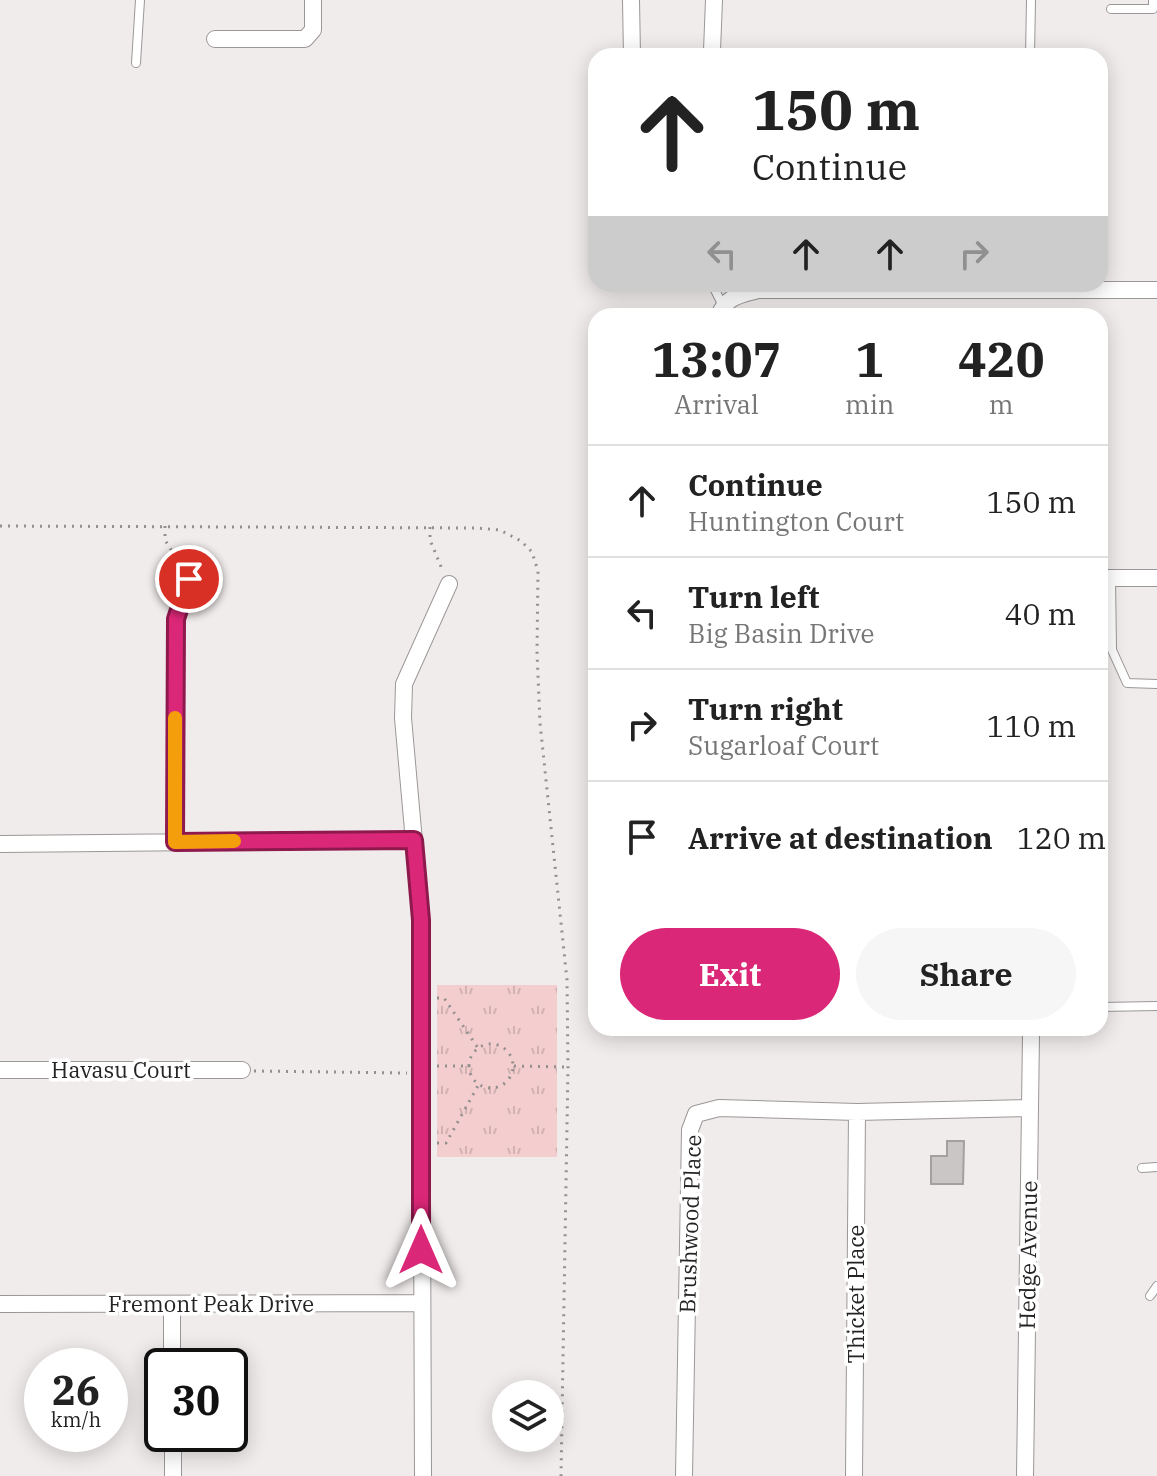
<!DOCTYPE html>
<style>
body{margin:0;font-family:"IBM Plex Serif",serif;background:#f6f6f6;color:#222;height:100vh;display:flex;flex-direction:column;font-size:30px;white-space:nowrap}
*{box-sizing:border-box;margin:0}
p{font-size:26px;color:#767676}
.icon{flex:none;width:44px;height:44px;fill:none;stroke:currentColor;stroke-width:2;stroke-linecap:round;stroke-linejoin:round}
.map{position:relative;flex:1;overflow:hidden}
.drawer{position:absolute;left:588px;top:308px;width:520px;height:728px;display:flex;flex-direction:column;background:#fff;border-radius:24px;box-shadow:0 4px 20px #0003}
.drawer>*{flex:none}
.guide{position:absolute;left:588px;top:48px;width:520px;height:244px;border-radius:24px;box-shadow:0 4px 20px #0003;background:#fff;color:#222;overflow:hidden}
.tools{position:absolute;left:492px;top:1380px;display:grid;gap:16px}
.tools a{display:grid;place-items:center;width:72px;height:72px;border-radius:50%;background:#fff;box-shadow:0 4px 20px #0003;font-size:40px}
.speed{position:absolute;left:24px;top:1348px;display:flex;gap:16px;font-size:40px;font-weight:700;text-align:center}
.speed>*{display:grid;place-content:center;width:104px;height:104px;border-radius:50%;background:#fff;box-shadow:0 4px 20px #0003;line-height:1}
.speed small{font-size:20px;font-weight:400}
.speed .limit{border:4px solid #111;border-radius:12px;background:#fff;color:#111}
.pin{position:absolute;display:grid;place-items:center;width:68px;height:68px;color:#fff;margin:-34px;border:4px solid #fff;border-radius:50%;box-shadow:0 2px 8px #0007}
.me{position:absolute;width:88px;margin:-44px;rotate:0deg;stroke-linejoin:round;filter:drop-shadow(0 0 6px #0008)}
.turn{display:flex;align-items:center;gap:28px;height:168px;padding:0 32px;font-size:36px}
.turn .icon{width:104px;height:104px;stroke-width:2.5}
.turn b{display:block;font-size:56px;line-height:68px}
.lanes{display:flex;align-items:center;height:76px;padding:0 32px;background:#0003;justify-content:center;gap:40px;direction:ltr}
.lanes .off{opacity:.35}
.eta{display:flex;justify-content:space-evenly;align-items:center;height:136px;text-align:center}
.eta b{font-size:48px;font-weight:700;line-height:56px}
.primary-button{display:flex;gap:16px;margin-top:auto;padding:16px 32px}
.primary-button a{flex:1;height:92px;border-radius:48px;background:#db2777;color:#fff;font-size:32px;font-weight:700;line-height:92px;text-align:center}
.primary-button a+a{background:#f6f6f6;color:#222}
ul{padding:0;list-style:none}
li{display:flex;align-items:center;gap:24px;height:112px;padding:0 32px;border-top:2px solid #e0e0e0}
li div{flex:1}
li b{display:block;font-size:30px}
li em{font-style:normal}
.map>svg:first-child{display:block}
</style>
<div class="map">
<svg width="1157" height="1476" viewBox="0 0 1157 1476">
<defs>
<pattern id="grass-tufts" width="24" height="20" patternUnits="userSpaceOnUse" patternTransform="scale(2)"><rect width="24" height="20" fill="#f4cece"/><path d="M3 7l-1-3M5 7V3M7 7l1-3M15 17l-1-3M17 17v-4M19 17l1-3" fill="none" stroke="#d1b1b1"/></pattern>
</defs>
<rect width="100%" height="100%" fill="#f1ecec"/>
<path fill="url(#grass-tufts)" d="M437,985H557V1157H437Z"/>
<path fill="#cbc6c6" stroke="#a5a0a0" stroke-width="2" d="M947,1141H964L963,1184H931V1156H947Z"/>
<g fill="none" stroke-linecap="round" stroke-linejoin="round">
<g stroke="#9c9797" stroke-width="10">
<path id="service" d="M1111,9H1153V0
M1030,56L1031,0
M136,63L140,0
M712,284L723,306
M607,285L712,286
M1111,579L1112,650L1127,683L1157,684
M1100,1007L1157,1006
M1142,1168L1157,1167
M1150,1296L1157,1286"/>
</g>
<g stroke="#9c9797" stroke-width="18">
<path id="minor" d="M631,0L632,56
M215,39H305L313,30V0
M712,51L714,0
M719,316C726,296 740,295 758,290H1157
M1100,578H1157
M175,842L176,619L189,579
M0,844L414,840
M0,1070H242
M0,1304L421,1303
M172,1304V1366
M173,1434V1476
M423,1476L421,920L403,718L404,684L449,584
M684,1476L690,1130L696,1114L719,1108L857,1112L1030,1108
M854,1476L857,1112
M1025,1476L1031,1034"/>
</g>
<path stroke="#938f8f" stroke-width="3" stroke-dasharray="2 6" stroke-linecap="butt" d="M0,526L477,528L500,530L521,541L532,552L538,571L537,652L540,723L567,980L568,1067L561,1476
M165,526V540L181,566
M430,527V540L442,569
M437,998H444L478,1048
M469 1066a22 22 0 1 1 44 0a22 22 0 1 1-44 0Z
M437,1066H469
M514,1066L568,1067
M254,1071L407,1073
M437,1143H446L479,1084"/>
<use href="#service" stroke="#fff" stroke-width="8"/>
<use href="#minor" stroke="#fff" stroke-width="16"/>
</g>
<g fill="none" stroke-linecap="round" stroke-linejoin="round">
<g stroke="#8e194d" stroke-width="20">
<path id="route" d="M189,579L176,619L175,842L414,840L421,920V1250"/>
</g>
<use href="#route" stroke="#db2777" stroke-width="14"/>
<path stroke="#f59e0b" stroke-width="14" d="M175,718V842L234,841"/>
</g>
<g text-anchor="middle" stroke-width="7" stroke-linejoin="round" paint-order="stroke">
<g font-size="22" fill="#242222" stroke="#fff">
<text x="121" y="1078">Havasu Court</text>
<text transform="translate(690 1224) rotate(-88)" y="8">Brushwood Place</text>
<text transform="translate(1028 1255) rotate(-89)" y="8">Hedge Avenue</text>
<text transform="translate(856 1294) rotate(-90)" y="8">Thicket Place</text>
<text x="211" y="1312">Fremont Peak Drive</text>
</g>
</g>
</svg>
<div class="tools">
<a><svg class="icon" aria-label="layers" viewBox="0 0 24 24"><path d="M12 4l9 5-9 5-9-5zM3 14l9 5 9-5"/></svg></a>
</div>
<div class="speed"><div>26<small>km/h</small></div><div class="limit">30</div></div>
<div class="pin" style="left:189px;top:579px;background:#d93025"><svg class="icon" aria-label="arrive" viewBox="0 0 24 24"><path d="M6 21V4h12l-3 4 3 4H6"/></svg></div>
<svg class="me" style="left:421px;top:1250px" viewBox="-20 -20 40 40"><path d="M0-17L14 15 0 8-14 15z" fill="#db2777" stroke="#fff" stroke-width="4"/></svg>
<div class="guide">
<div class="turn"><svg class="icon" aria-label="ahead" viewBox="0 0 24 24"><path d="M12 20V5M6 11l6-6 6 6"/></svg><div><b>150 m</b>Continue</div></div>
<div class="lanes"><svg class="icon off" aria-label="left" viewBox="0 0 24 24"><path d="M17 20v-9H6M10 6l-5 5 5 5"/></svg><svg class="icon" aria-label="ahead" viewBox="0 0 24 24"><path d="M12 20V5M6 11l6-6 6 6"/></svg><svg class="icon" aria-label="ahead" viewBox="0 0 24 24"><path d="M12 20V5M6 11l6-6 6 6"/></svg><svg class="icon off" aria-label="right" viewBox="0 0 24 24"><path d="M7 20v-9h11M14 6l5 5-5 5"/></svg></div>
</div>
<section class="drawer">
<div class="eta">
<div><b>13:07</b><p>Arrival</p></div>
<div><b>1</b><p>min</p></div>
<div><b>420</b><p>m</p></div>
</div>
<ul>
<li><svg class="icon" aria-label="ahead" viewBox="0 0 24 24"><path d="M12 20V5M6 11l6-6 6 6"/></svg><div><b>Continue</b><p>Huntington Court</p></div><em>150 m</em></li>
<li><svg class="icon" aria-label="left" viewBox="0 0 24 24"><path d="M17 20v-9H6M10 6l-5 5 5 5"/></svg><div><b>Turn left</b><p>Big Basin Drive</p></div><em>40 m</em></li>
<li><svg class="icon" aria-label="right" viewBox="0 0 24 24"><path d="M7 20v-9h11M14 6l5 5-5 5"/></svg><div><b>Turn right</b><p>Sugarloaf Court</p></div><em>110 m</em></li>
<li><svg class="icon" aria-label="arrive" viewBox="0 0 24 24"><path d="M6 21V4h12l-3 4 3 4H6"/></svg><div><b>Arrive at destination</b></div><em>120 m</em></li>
</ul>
<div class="primary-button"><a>Exit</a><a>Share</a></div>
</section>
</div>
